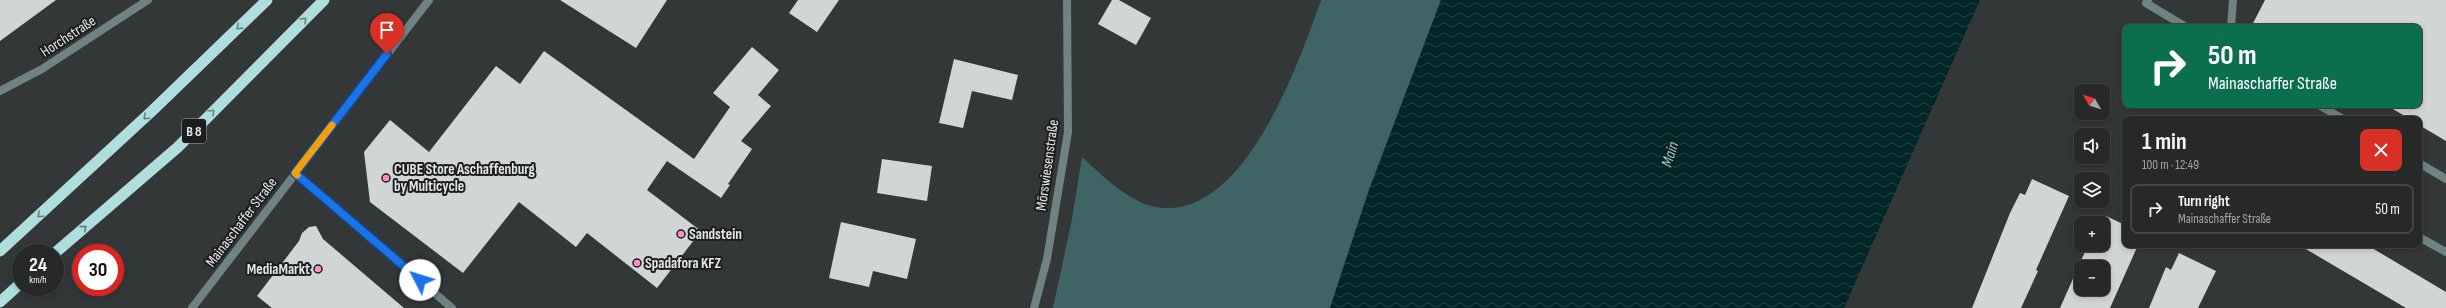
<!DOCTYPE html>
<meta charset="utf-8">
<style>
body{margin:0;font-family:"Sofia Sans Condensed",sans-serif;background:#2f3131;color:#f1f3f6;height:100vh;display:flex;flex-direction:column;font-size:15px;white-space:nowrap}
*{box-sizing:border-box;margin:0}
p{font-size:13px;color:#a4a6a8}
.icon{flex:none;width:22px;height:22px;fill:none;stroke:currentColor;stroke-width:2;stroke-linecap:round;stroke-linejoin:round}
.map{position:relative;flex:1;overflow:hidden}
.sheet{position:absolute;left:2122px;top:116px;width:300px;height:132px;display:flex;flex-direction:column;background:#272929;border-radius:8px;box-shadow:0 2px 6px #0003,0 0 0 1px #434546}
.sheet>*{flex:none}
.banner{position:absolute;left:2122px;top:24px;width:300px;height:84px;border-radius:8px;box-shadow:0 2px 6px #0003,0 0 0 1px #434546;background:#0b6e4f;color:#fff;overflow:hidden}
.needle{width:26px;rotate:309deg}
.controls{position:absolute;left:2074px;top:84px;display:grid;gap:8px}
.controls a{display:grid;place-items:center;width:36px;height:36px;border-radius:8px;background:#272929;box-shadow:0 2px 6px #0003,0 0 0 1px #434546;font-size:20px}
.speed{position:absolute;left:12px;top:244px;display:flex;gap:8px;font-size:20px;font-weight:700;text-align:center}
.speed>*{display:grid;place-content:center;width:52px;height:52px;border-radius:50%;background:#272929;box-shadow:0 2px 6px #0003,0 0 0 1px #434546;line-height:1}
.speed small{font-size:10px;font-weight:400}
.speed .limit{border:6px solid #d22;background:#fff;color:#111}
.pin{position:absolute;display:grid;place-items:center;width:34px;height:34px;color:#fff;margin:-41px -17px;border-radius:50% 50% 50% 0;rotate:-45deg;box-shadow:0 0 4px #0007}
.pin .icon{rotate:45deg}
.me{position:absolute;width:44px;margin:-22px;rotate:310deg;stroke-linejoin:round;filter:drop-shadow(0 0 3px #0008)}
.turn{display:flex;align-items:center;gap:14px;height:84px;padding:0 20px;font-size:18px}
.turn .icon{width:52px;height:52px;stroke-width:2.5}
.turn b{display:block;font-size:28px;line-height:34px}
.round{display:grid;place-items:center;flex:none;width:42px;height:42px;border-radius:8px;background:#2f3131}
.headline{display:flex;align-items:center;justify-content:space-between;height:68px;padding:0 20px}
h1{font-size:24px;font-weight:700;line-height:30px}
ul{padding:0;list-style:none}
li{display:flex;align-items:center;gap:12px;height:50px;margin:0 8px 6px;padding:0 12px;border:2px solid #434546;border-radius:8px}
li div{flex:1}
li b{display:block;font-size:15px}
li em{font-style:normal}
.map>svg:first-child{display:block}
</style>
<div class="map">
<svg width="2446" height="308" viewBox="0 0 2446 308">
<defs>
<pattern id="water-waves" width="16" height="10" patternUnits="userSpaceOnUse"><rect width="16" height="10" fill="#002627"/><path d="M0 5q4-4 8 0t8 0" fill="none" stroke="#254646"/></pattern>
</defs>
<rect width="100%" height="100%" fill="#343737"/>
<path fill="#3f6465" d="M1321,0H1441L1369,190L1330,308H1053L1072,219L1082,157C1104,177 1133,207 1165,208C1247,211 1299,63 1321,0Z"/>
<path fill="url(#water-waves)" d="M1441,0H1980L1844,308H1330L1369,190Z"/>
<path fill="#d1d5d5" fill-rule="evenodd" d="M0,0H56L0,41Z
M560,0H667L636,48Z
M798,0H839L817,32L789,13Z
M1112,0H1119L1151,18L1136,45L1098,24Z
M2265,0H2446V141L2419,125V119H2410L2386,105H2419V27H2251Z
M752,47L779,70L758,95L771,106L741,141L752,149L728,184L730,185L721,198L667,161L647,190L701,231L657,288L587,233L576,247L519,202L463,273L370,202L364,152L390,120L429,152L496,66L520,84L544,51L694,159L730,107L713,93Z
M954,59L1018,75L1012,100L972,91L963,128L939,123Z
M882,159L932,166L927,201L877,193Z
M2032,179L2069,196L2036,270L2038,271L2021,308H1972L2010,213L2020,193L2025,195Z
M2106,216L2125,225V245H2138L2110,308H2060L2088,245H2103L2102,223ZM2081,267H2103V289H2081Z
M841,222L916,239L907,279L873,271L869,287L829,278Z
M316,226L323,239L404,308H272L257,296L299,241L302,233L309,227Z
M2299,245H2367L2446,292V308H2406Z
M2179,253L2216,271L2198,308H2149L2166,267L2171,270Z"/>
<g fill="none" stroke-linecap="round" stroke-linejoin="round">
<path stroke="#6f8383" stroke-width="8" d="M2148,0L2146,3L2186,27
M2231,27L2233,0
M2319,105L2343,119
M2419,163L2446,179
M295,173L452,308
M2419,237L2446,252
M1034,308L1047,259L1068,132L1067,0"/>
<path stroke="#6f8383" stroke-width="8" d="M0,91L42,69L148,0
M192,308L429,0"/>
<path stroke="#b0dedf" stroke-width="11" d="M0,251L152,111L267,0
M55,253L178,147L324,0
M0,302L21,283"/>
</g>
<defs><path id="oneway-chevron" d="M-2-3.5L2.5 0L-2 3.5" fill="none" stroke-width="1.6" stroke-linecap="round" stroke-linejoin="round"/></defs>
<g stroke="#667e7e">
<use href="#oneway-chevron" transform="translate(304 20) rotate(-45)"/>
<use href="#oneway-chevron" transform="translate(239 27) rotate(136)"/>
<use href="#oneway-chevron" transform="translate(212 112) rotate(-45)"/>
<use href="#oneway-chevron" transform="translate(146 117) rotate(137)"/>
<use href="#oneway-chevron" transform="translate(40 215) rotate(137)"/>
<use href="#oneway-chevron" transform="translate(84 228) rotate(-41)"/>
</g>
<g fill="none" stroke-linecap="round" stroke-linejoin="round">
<g stroke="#114b97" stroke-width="10">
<path id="route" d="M387,54L295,173L420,280"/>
</g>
<use href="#route" stroke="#1a73e8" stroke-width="7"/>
<path stroke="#f59e0b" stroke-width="7" d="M297,175L295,173L332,125"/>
</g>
<g fill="#fa8fc7" stroke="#1c1e1e" stroke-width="1.5">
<circle cx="386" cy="178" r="4"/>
<circle cx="681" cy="234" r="4"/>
<circle cx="637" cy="263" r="4"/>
<circle cx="318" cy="269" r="4"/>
</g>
<g text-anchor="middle" stroke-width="4" stroke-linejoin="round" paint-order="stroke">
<rect fill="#1c1e1e" stroke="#a9abab" stroke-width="1" x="182" y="119" width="24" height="24" rx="3"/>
<g font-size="14" font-weight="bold" fill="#e5e8e8">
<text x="194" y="136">B 8</text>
</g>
<g font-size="15" fill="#e5e8e8" stroke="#1c1e1e">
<text transform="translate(68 36) rotate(-33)" y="5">Horchstraße</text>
<text transform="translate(1047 165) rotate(-82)" y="5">Mörswiesenstraße</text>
<text transform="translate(241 222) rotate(-53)" y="5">Mainaschaffer Straße</text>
</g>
<g font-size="15" font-weight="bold" fill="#e5e8e8" stroke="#1c1e1e" text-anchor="start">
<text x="394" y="174">CUBE Store Aschaffenburg<tspan x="394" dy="17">by Multicycle</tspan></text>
<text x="689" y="239">Sandstein</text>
<text x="645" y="268">Spadafora KFZ</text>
<text x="310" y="274" text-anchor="end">MediaMarkt</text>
</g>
<g font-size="16" font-style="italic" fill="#81d4d7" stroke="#1c1e1e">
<text transform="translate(1669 154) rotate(-73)" y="6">Main</text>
</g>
</g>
</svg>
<div class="controls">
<a><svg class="needle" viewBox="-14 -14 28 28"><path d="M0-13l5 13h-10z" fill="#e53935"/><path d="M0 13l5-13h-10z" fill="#a4a6a8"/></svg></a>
<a><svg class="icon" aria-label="sound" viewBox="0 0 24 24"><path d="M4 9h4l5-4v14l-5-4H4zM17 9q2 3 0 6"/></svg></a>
<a><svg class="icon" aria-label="layers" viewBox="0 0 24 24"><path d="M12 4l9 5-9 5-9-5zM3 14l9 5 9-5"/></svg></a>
<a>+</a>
<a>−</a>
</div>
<div class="speed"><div>24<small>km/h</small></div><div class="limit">30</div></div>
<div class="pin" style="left:387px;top:54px;background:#d93025"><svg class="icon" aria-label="arrive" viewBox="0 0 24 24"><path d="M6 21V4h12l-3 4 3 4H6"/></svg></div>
<svg class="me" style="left:420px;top:280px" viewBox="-20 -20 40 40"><circle r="19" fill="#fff"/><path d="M0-13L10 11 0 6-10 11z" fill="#1a73e8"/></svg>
<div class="banner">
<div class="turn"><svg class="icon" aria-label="right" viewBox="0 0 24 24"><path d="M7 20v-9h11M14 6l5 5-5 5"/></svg><div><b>50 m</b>Mainaschaffer Straße</div></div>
</div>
<section class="sheet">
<div class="headline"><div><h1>1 min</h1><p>100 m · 12:49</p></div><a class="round" style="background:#d93025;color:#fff"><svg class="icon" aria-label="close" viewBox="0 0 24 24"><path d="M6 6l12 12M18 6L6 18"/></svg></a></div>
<ul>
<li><svg class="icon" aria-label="right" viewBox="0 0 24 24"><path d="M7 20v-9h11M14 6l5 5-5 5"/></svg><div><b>Turn right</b><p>Mainaschaffer Straße</p></div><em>50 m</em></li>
</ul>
</section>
</div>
